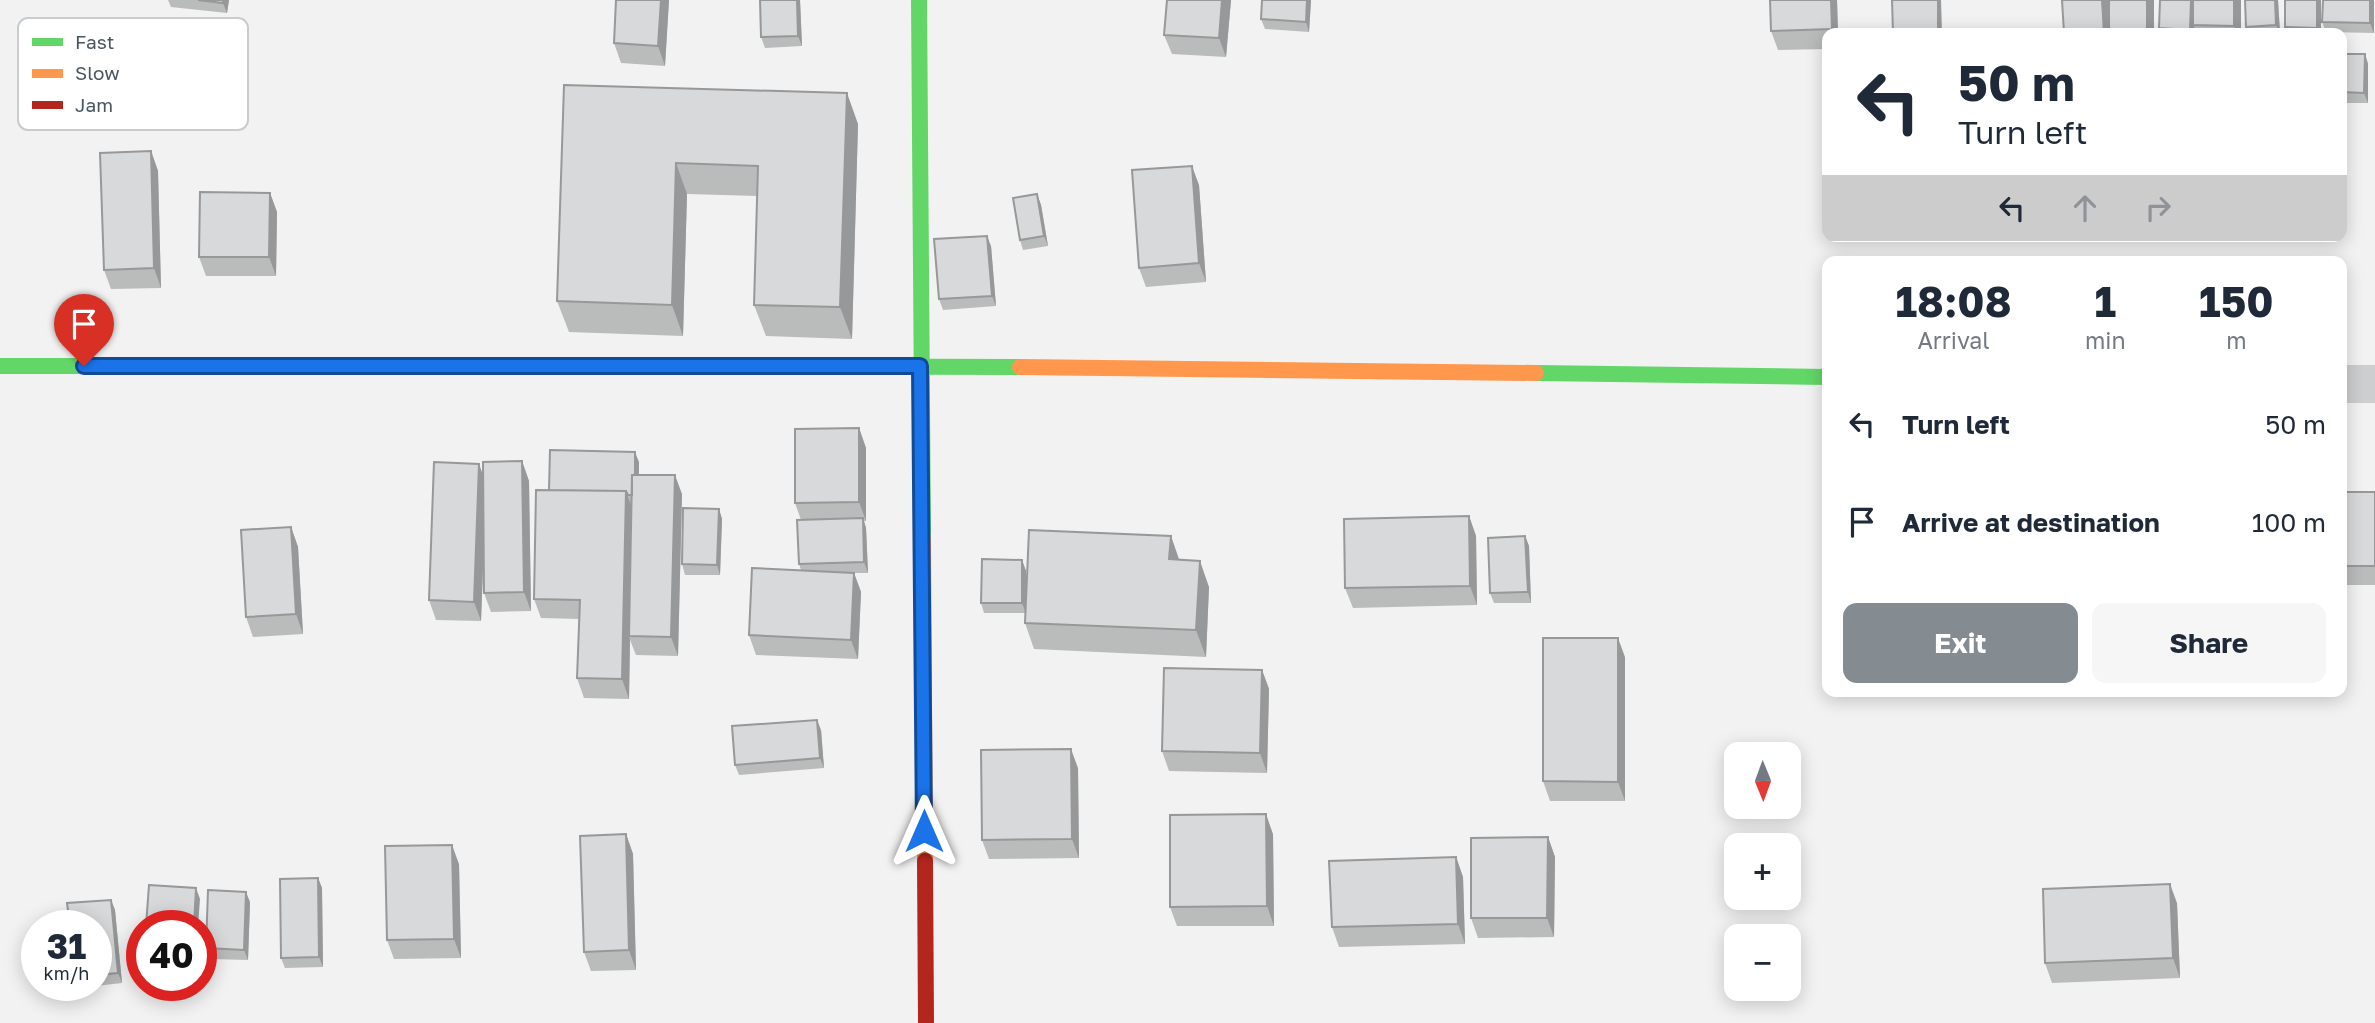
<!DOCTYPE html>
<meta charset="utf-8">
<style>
body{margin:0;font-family:"Golos Text",sans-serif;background:#f6f6f7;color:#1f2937;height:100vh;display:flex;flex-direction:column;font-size:26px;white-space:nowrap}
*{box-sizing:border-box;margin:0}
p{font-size:23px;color:#747a83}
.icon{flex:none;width:38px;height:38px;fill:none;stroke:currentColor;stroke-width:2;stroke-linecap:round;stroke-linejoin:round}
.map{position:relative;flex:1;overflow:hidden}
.sheet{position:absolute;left:1822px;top:256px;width:525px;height:441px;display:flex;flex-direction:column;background:#fff;border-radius:14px;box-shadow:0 4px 18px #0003}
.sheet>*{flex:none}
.hud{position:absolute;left:1822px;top:28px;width:525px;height:214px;border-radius:14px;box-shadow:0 4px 18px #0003;background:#fff;color:#1f2937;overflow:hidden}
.needle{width:46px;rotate:179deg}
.fabs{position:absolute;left:1724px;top:742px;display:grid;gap:14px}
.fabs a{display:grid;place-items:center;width:77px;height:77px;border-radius:14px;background:#fff;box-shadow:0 4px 18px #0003;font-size:35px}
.speed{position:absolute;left:21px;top:910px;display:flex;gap:14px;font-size:35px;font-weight:700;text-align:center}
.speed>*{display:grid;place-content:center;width:91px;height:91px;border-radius:50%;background:#fff;box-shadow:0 4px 18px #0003;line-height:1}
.speed small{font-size:18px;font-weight:400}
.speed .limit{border:10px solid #d22;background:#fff;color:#111}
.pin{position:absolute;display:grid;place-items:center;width:60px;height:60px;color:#fff;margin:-72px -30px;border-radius:50% 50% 50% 0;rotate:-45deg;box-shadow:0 0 7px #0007}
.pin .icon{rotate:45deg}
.me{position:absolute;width:77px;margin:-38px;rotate:0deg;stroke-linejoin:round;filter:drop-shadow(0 0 5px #0008)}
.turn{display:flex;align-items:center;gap:24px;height:147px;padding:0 21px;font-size:32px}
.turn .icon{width:91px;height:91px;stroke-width:2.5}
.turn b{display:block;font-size:49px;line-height:60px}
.lanes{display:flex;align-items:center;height:66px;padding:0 21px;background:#0003;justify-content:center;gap:35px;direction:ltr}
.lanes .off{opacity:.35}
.eta{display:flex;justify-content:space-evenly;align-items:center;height:119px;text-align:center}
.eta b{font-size:42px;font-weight:700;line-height:49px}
.cta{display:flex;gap:14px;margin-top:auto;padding:14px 21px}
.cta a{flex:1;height:80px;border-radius:14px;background:#848c92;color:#fff;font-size:28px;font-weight:700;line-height:80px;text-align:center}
.cta a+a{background:#f6f6f7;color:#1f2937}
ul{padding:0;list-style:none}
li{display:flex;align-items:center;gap:21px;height:98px;padding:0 21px}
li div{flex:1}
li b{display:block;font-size:26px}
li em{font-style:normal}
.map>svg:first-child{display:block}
</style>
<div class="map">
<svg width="2375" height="1023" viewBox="0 0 2375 1023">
<rect width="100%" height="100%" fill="#f2f2f2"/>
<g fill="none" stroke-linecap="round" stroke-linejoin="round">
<path stroke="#ccced0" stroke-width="38" d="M2342,384H2375"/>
<path stroke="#63d668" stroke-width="16" d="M919,0L923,538
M0,366H347
M708,366L1020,367
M1536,373L1827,377"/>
<path stroke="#ff974d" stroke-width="16" d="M1020,367L1536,373
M923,538L925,861"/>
<path stroke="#b3261e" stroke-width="16" d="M347,366H708
M925,861L926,1023"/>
</g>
<path fill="#babbbb" d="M168,0H229L227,13L171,7Z
M616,0H669L665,66L621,63L614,43Z
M760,0H800L802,46L765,48L761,37Z
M1167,0H1231L1226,57L1172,54L1164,35Z
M1311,0L1309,32L1265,29L1261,19Z
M1837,0L1838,33H1827V49L1778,50L1771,31Z
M2154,0V33H2064L2109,19Z
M2241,0V33H2196L2194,27V33H2161L2159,28Z
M2245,0H2278L2280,33H2248L2246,27Z
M2285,0H2321V33H2287L2285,27Z
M2323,0H2374V33L2326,32L2322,22Z
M2342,54H2365L2368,64V103H2342Z
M564,85L858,124L852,339L766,336L754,305L758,196L687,194L683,336L569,332L557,301Z
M151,151L158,171L161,288L111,289L104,270Z
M1199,185L1206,282L1146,287L1139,268Z
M270,193L277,212L276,276H206L199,257Z
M1037,194L1041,205L1048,246L1023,250L1020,240Z
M991,246L996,306L943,310L939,299Z
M859,428L866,448V521H864L866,528L868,573H854L861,592L858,659L756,655L749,635L801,570L799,564L801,520L795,503Z
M522,461L529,481L531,611L491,612L484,593V548L481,621L436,620L429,600L483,475Z
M639,462V475L682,494L678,656L636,655L630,640L629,699L584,698L577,678L579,619L541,618L534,599L549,490Z
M2342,492H2375V585H2342Z
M719,509L722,519L720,575H685L682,564Z
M1469,516L1476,536L1477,605L1353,608L1345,588Z
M291,527L298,547L303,634L253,637L246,617Z
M1525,536L1529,546L1531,603H1494L1490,593Z
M1022,560L1026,571V589L1179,560L1209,587L1206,657L1034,649L1025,623V613H984L981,603Z
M1625,657V801H1550L1543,781Z
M1262,670L1269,689L1267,773L1169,771L1162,751Z
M821,730L824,768L739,775L735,765Z
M1078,768L1079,858L989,859L982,840Z
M626,834L633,854L636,970L591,971L584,952Z
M1273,834L1274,926H1177L1170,907Z
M1548,837L1555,857L1554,937L1478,938L1471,918Z
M1456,857L1463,877L1465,944L1339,947L1332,927Z
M459,864L461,958L394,959L387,940Z
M318,878L322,888L323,967L285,968L281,958Z
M111,900L115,910L122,983L78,988L77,985H96V926Z
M250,902L248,960L210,959L206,948Z
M2177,903L2180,978L2052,983L2045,963Z"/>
<path fill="#979899" d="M223,0H229L227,13L223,3Z
M661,0H669L665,66L658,46Z
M797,0H800L802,46L798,36Z
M1222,0H1231L1226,57L1219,38Z
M1307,0H1311L1309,32L1306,22Z
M1831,0H1837L1838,33H1833L1832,29Z
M1938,0H1941L1942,33H1938Z
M2102,0H2109L2110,33H2104Z
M2147,0H2154V33H2148L2147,31Z
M2191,0H2195L2194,33H2191L2190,30Z
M2234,0H2241V33H2237L2234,26Z
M2275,0H2278L2280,33L2276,25Z
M2317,0H2321V33H2319L2317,28Z
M2370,0H2374V33L2370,23Z
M2365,54L2368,64V103L2364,93Z
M847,93L858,124L852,339L840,307Z
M151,151L158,171L161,288L154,268Z
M676,163L687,194L683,336L672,305Z
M1192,166L1199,185L1206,282L1199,263Z
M270,193L277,212L276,276L269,257Z
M1037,194L1041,205L1048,246L1044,236Z
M987,236L991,246L996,306L992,296Z
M859,428L866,448V521L859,502Z
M635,452L639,462L638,506L634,495Z
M522,461L529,481L531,611L524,592Z
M479,464L486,483L481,621L474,602Z
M675,475L682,494L678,656L671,637Z
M626,491L633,511L629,636L630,640L629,699L622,679Z
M719,509L722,519L720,575L717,565Z
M1469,516L1476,536L1477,605L1470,586Z
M863,518L866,528L868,573L864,562Z
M291,527L298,547L303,634L296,614Z
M1171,536L1180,562L1169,559Z
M1525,536L1529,546L1531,603L1528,592Z
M1022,560L1026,571V613L1022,603Z
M1200,561L1209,587L1206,657L1196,630Z
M854,573L861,592L858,659L851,640Z
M1618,638L1625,657V801L1618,782Z
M1262,670L1269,689L1267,773L1260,753Z
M817,720L821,730L824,768L820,758Z
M1071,749L1078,768L1079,858L1072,839Z
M1266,814L1273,834L1274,926L1267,906Z
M626,834L633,854L636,970L629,950Z
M1548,837L1555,857L1554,937L1547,918Z
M452,845L459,864L461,958L454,939Z
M1456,857L1463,877L1465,944L1458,924Z
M318,878L322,888L323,967L319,957Z
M2170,884L2177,903L2180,978L2173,958Z
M196,888L200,899L198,926H194Z
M246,892L250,902L248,960L244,950Z
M111,900L115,910L122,983L118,973Z"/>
<path fill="#d8d9da" stroke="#979899" stroke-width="2" d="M198,0H223V3Z
M616,0H661L658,46L614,43Z
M760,0H797L798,36L761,37Z
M1167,0H1222L1219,38L1164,35Z
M1262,0H1307L1306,22L1261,19Z
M1770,0H1831L1832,29L1771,31Z
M1892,0H1938V33H1893Z
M2062,0H2102L2104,33H2064Z
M2109,0H2147V31H2109Z
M2160,0H2191L2190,30L2159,28Z
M2193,0H2234V26L2193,25Z
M2245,0H2275L2276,25L2246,27Z
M2285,0H2317V28L2285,27Z
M2323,0H2370V23L2322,22Z
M2342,54H2365L2364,93L2342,92Z
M564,85L847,93L840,307L754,305L758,166L676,163L672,305L557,301Z
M151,151L154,268L104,270L100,153Z
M1192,166L1199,263L1139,268L1132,170Z
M200,192L270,193L269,257H199Z
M1037,194L1044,236L1020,240L1013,198Z
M987,236L992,296L939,299L934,239Z
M859,428V502L795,503V429Z
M550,450L635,452V475H632V495H628L626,491L549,490Z
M522,461L524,592L484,593L483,462Z
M434,462L479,464L474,602L429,600Z
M632,475H675L671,637L629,636Z
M536,490L626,491L622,679L577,678L580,600L534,599Z
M2342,492H2375V566H2342Z
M683,508L719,509L717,565L682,564Z
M1469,516L1470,586L1345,588L1344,519Z
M863,518L864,562L799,564L797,520Z
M291,527L296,614L246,617L241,530Z
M1029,530L1171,536L1169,559L1200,561L1196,630L1025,623Z
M1525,536L1528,592L1490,593L1488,538Z
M982,559L1022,560V603H981Z
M752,568L854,573L851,640L749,635Z
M1543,638H1618V782L1543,781Z
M1164,668L1262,670L1260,753L1162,751Z
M817,720L820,758L735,765L732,726Z
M1071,749L1072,839L982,840L981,750Z
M1266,814L1267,906L1170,907V815Z
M626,834L629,950L584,952L580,836Z
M1548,837L1547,918H1471V838Z
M452,845L454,939L387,940L385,846Z
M1456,857L1458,924L1332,927L1329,861Z
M318,878L319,957L281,958L280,879Z
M2170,884L2173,958L2045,963L2043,889Z
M149,885L196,888L194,926H146Z
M208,890L246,892L244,950L206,948Z
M111,900L118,973L96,975V926H70L67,903Z"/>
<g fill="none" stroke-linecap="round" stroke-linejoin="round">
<g stroke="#114b97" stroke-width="18">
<path id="route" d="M84,366H920L924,831"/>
</g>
<use href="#route" stroke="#1a73e8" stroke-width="12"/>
</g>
<rect x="18" y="18" width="230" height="112" rx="10" fill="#fff" stroke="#c8cccf" stroke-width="2"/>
<rect x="32" y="38" width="31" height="8" fill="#63d668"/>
<rect x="32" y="69" width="31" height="9" fill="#ff974d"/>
<rect x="32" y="101" width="31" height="8" fill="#b3261e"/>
<g font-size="19" fill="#49555f">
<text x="75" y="49">Fast</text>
<text x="75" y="80">Slow</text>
<text x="75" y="112">Jam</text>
</g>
</svg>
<div class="fabs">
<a><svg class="needle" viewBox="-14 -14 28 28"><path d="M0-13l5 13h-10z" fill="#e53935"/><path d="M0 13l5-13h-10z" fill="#747a83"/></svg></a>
<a>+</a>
<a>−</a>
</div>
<div class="speed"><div>31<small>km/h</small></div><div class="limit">40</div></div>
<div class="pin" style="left:84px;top:366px;background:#d93025"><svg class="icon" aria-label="arrive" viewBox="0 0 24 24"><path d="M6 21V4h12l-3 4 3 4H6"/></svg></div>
<svg class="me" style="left:924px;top:831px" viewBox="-20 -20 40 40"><path d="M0-17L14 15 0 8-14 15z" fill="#1a73e8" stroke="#fff" stroke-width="4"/></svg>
<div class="hud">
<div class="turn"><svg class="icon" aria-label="left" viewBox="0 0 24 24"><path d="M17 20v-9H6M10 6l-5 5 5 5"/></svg><div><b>50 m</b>Turn left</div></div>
<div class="lanes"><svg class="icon" aria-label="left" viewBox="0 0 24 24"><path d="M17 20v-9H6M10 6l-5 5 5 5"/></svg><svg class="icon off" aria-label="ahead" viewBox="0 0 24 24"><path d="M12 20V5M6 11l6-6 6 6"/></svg><svg class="icon off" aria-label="right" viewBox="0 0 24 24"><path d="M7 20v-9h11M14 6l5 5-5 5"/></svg></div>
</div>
<section class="sheet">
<div class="eta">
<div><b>18:08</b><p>Arrival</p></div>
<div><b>1</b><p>min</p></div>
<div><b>150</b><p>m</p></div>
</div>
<ul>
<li><svg class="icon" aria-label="left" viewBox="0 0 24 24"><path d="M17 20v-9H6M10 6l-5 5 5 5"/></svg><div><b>Turn left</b></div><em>50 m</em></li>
<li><svg class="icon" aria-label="arrive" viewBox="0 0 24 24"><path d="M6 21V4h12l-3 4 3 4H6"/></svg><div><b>Arrive at destination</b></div><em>100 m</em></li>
</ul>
<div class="cta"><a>Exit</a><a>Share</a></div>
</section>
</div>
